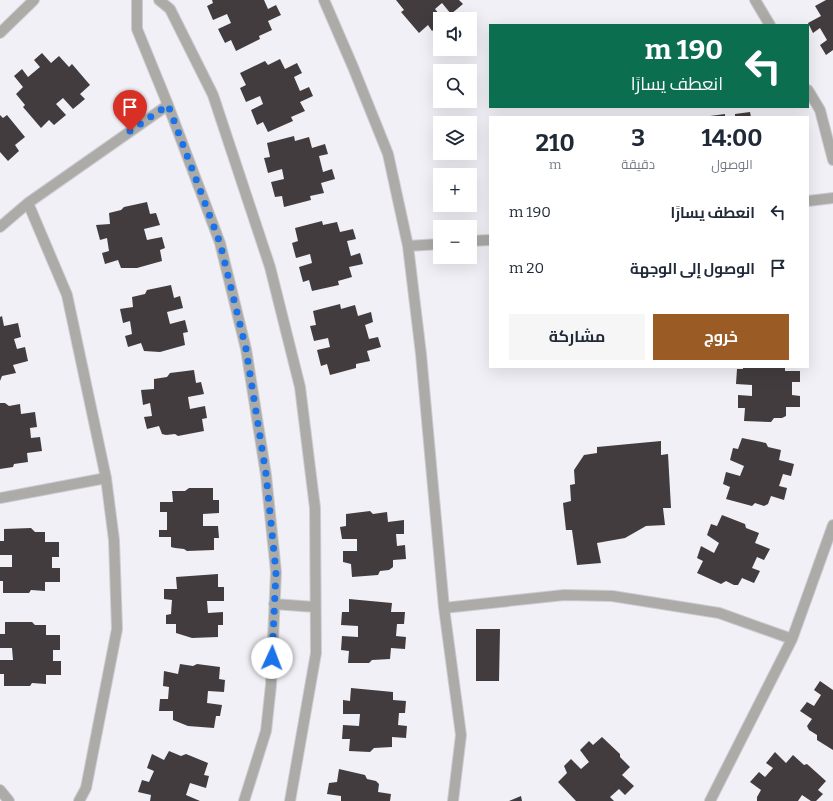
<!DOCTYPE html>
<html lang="ar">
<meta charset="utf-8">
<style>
body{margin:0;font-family:Bitter,Cairo,serif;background:#f6f6f7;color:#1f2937;direction:rtl;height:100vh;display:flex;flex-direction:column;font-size:15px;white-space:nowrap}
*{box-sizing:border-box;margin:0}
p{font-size:13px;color:#747a83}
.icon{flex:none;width:22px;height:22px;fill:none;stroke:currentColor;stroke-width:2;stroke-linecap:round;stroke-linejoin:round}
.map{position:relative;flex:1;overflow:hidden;direction:ltr}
.panel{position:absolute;left:489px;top:116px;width:320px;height:252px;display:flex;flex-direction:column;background:#fff;border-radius:0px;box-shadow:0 4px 16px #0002;direction:rtl}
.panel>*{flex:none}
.hud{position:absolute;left:489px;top:24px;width:320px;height:84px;border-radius:0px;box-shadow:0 4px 16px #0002;direction:rtl;background:#0b6e4f;color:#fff;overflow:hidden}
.tools{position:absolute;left:433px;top:12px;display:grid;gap:8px}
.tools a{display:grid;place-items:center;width:44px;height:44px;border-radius:0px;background:#fff;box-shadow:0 4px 16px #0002;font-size:20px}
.pin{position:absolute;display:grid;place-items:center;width:34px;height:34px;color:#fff;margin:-41px -17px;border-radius:50% 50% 50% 0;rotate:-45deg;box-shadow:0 0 4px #0007}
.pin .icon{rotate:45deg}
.me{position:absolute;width:44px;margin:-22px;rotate:2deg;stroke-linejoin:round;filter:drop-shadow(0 0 3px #0008)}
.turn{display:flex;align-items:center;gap:14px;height:84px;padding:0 20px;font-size:18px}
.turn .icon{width:52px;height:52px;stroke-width:2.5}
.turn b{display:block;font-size:28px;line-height:34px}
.eta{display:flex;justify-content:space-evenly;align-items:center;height:68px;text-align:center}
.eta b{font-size:24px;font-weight:700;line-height:28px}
.primary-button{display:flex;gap:8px;margin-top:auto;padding:8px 20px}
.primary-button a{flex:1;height:46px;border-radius:0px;background:#9a5b24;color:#fff;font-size:16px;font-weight:700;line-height:46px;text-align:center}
.primary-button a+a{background:#f6f6f7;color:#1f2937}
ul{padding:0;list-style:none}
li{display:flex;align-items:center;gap:12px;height:56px;padding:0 20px}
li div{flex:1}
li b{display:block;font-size:15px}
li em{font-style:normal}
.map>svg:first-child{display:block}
</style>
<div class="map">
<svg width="833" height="801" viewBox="0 0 833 801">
<rect width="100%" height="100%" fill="#f0f0f6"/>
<path fill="#423c3e" d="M212,0H264L268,9L276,5L281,15L268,21L272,30L259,36L260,39L236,51L231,40L225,43L218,29L231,23L227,14L213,20L207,6L213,3Z
M396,0H459L463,4L451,14L442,3L435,9L443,19H440V24L432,31L428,25L419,33L401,12L404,10Z
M826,0H833V50L826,55L820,45L827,40L820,28L813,33L808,23L821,16L815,6Z
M42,53L51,63L59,56L69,67L72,64L90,85L80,94L85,99L73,109L63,98L56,104L66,115L54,125L49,120L41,128L23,107L25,105L16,94L23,87L14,76L22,69L28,77L40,67L34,60Z
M280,59L285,69L297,63L302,73L294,77L300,91L309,87L313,96L300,102L305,111L291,117L293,121L268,132L263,122L257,125L251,110L263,104L260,96L246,102L240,88L246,85L240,73L265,61L268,65Z
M750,112L751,117H735V114Z
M725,114V117H710V116Z
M0,115L3,118L7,115L25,137L15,145L19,151L8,161L0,152Z
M294,136L295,141L309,137L312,148L325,144L328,154L319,156L323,172L332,169L335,179L321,183L324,193L310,196L311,200L284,207L282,196L275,197L271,182L284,179L282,169L268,173L264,158L270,157L267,143Z
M147,202L150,214L156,213L160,225L144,229L147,240L162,237L165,248L160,250L162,261L137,268H121L118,260L105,264L102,253L109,251L107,238L100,240L96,225L110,224L109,213L121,210L124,207Z
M322,221L323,225L337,222L340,232L353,229L356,239L347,241L351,256L360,253L363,264L349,267L352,277L338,281L339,285L312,291L309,280L303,282L299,267L312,263L310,254L296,258L292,243L298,241L295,228Z
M171,285L174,298L180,296L183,308L167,312L170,324L185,320L188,332L183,333L185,345L160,352L144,351L141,343L128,347L125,336L132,334L130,321L123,323L120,309L133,307L132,297L145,294L147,290Z
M340,304L341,309L355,305L358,316L371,312L373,322L365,325L369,339L378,337L381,347L367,351L370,361L356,364V368L330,375L327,364L321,366L317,350L330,347L328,338L314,341L310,326L316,325L313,311Z
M2,316L4,326L18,323L21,337L14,339L17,349L25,347L28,361L13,365L16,373L2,376L0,381V317Z
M743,367H785V371H800V382H792V395L800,396V407H786V416L782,418H774L771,422L744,421L745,408H738V395L752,396V385L736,384L737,369H743Z
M194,370L196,383L201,382L204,394L188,397L190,409L205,406L207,418L202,419L204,431L178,436L175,434L166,435L162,434L159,426L147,429L144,417L152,416L150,403L143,405L141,390L154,389V379L167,377L170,373Z
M0,403H5L9,406L20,404L21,414L35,412L37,427L30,428L31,438L40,437L42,451L27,453L28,462L14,464L13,467L0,469Z
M742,438L766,443L768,447L781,450L779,460L794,464L791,476L783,474L779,486L787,488L784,500L771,496L768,504L764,506L755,503L752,506L726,499L730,487L723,484L726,472L740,476L744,466L730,460L733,448L738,449Z
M661,441V455L668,454L671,508H663L665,525L646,526L625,538L597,543L601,563L577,565L572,530H566L563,503L571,501L570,485L575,484L574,470L584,455L597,453V447Z
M189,488H213V500H219V513L203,514V526H218L219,538H214V550L187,551L184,549L175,548L171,547V537H159V530H167V512H160V502H173L172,491H185Z
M370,511L373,514L387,512L388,522L404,520V534H396L397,546L405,545L406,559L393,560V567L389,570L380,571L378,575L352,577L351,564L343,562V551H357V539H342L340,527L346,526V514Z
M722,515L745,524L746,528L759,533L755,543L770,549L764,560L757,557L752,568L760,571L754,583L742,578L738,585H734L726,581L721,584L697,573L703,561L697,558L701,546L714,553L719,543L707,535L711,524L717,526Z
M31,528L35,532H45V542H59V557H52V568H60V582H45V591L31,590L29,593H3V581H0V567H12V555H0V541H4V529Z
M218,574V587H224V601H207L208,613L223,612V625H218V637L192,638L176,633V624H166V615L171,614L172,600L164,599V589H177L176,577Z
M349,599L392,603L391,612H405L404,624H397L396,636L406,637L405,649L391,648L390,659L372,660L369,663H348L349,651L341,650L342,636L358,637V626L341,625L342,612H349Z
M5,622H32L35,625H46V635H60V650H53V661H61V675H46V684L32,683L30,686H4V674H0V660H13L12,648H0V634H5Z
M476,629H500L499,681H476Z
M180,664L193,666L197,664L220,667L219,679L225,680L224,692L208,691L207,703L222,705L220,716H216L214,728L188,726L173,720V711H159L160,699H168L169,687L163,686L164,671L178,674Z
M820,681L833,690V750L817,740V735L809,730L807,726L812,719L800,711L807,702L814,706L821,695L814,690Z
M351,688L393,692V700L406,701L405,713H399L398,725L407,726L406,738L392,737V747L374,748L370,752L349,751L350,739H342L343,725L359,726L360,714H343V700L350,701Z
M602,737L620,754V757L630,767L622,775L634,786L625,795L619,789L610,797L614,801H576L558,782L567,773L564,766L571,759L581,769L589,762L580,750L589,741L593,745Z
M169,751L181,756L186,754L208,763L204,775L209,776L206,788L190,783L186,795L200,801H150L151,795L138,792L142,780L149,782L154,771L147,768L152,754L164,760Z
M775,752L786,763L793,755L804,765L807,764L826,781L818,790L823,794L816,801H811L802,795L798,801H757V797L761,790L750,782L759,772L765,777L773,768L766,763Z
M339,769L365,775L367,779L376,781L379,784L378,792L391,794L390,801H341V796L327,794L329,783L337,782Z
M521,796L522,801H509Z"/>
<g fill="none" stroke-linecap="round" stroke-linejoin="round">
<g stroke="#ccccd1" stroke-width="12">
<path id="minor" d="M137,0V29L168,105L220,243L246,349L266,475L276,572L271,685L266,731L244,801
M159,0L170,9L213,95L270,267L300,387L315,508L316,653L290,801
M324,0L353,67L388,154L408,246L421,354L444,608L461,735L453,801
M755,0L770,25
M0,33L34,0
M808,90L820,110L833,160
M808,201L833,198
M28,203L67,295L106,478L114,540L117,629L86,788L79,801
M0,227L28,203L168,105
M470,241L490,240
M408,246L440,244
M0,498L106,478
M274,604L315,607
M444,608L564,595L612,596L719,613L792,639
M0,790L9,801
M710,801L792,639L833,525"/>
</g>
<use href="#minor" stroke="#acaba8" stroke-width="10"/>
</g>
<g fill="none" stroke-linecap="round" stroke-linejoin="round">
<path stroke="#1a73e8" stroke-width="7" stroke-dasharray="0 12.6" d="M130,131L168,105L220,243L246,349L266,474L276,572L272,658"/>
</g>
</svg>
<div class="tools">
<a><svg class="icon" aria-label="sound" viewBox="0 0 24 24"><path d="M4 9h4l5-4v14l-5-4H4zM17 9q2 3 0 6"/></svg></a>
<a><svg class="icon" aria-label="search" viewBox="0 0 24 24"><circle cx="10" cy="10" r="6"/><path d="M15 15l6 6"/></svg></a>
<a><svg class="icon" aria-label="layers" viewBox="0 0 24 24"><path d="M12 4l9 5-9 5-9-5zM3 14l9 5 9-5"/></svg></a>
<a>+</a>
<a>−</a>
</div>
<div class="pin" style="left:130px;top:131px;background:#d93025"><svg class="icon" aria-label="arrive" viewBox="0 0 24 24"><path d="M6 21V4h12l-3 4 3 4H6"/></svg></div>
<svg class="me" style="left:272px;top:658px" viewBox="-20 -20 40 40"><circle r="19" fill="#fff"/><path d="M0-13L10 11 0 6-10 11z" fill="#1a73e8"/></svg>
<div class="hud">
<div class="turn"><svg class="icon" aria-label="left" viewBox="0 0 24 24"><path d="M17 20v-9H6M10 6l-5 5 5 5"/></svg><div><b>190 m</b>انعطف يسارًا</div></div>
</div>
<section class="panel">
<div class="eta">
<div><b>14:00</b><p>الوصول</p></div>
<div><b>3</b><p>دقيقة</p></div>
<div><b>210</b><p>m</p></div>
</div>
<ul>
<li><svg class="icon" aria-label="left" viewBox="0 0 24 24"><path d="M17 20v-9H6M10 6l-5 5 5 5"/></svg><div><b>انعطف يسارًا</b></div><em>190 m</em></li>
<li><svg class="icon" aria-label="arrive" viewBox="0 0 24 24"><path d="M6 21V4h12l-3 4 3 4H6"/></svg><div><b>الوصول إلى الوجهة</b></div><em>20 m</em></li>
</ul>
<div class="primary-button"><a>خروج</a><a>مشاركة</a></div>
</section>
</div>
